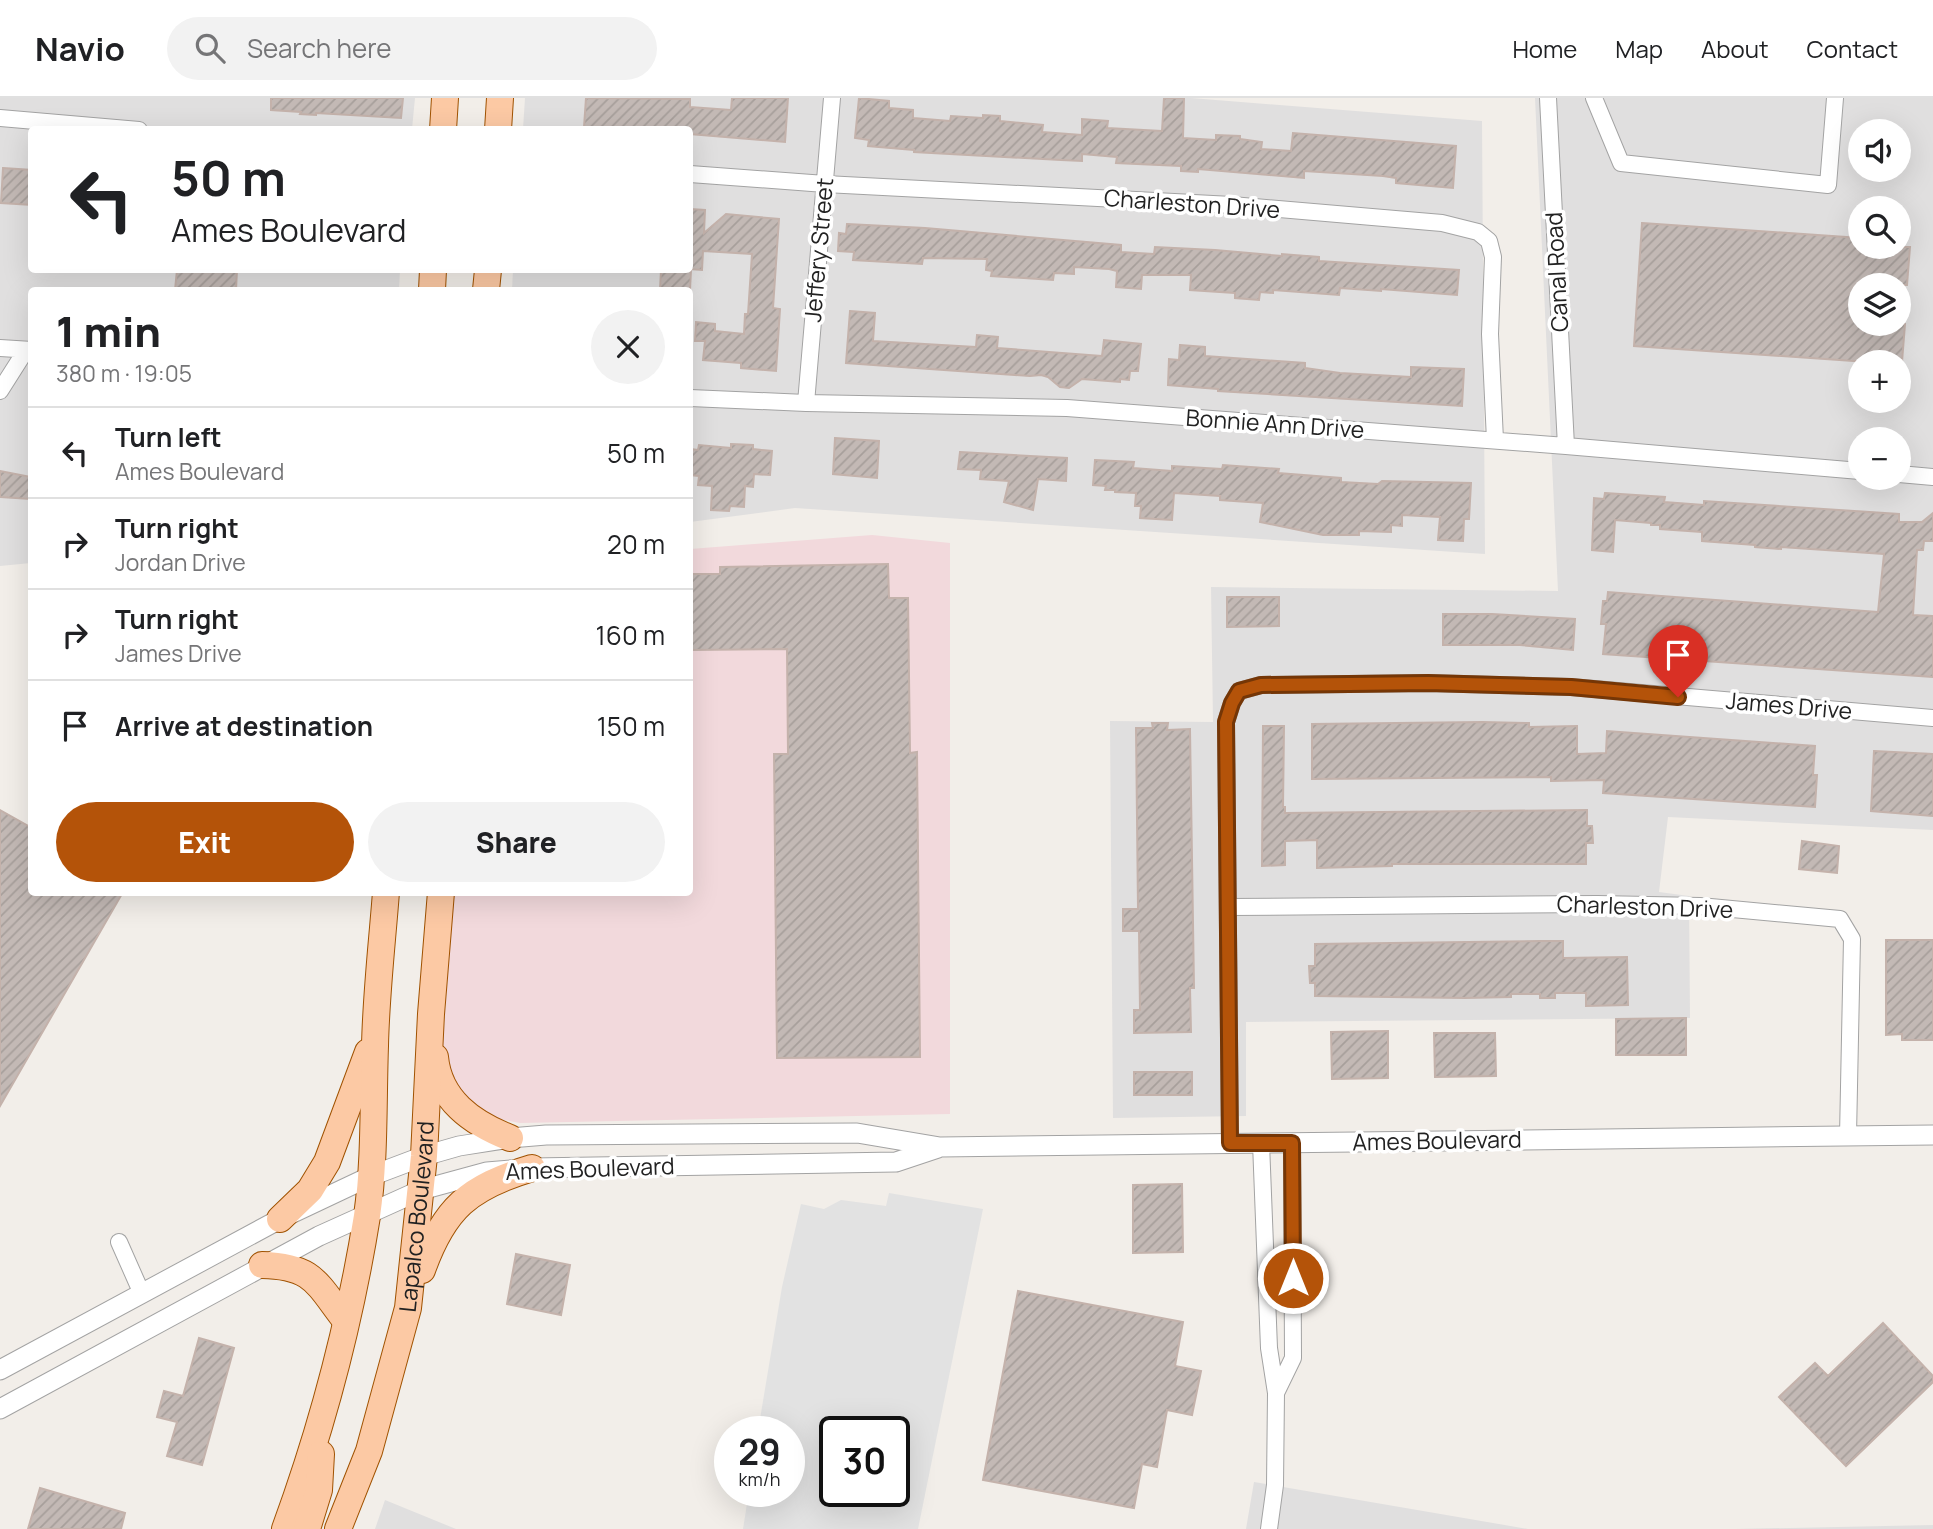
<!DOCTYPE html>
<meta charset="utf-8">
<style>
body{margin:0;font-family:Manrope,sans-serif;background:#f2f2f2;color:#202124;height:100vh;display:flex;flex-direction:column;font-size:26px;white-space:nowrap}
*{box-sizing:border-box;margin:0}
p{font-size:23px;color:#757577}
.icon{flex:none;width:38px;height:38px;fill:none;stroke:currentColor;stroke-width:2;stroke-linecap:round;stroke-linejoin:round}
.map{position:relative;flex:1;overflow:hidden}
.sheet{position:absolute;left:28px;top:189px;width:665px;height:609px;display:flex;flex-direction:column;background:#fff;border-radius:7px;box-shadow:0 7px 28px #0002}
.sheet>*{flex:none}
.guide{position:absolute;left:28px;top:28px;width:665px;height:147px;border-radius:7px;box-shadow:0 7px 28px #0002;background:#fff;color:#202124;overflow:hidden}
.tools{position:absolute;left:1848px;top:21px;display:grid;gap:14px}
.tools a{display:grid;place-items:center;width:63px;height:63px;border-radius:50%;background:#fff;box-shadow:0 7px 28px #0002;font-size:35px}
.speed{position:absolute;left:714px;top:1318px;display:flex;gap:14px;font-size:35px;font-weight:700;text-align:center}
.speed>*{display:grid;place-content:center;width:91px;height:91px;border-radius:50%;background:#fff;box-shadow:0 7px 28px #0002;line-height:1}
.speed small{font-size:18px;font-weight:400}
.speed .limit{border:4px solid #111;border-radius:10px;background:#fff;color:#111}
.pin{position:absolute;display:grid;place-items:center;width:60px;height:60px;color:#fff;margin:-72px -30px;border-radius:50% 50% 50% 0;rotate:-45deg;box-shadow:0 0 7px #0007}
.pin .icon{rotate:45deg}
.me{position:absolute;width:77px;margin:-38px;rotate:0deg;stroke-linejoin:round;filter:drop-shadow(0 0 5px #0008)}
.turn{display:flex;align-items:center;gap:24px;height:147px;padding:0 28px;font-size:32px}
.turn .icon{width:91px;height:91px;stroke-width:2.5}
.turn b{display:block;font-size:49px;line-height:60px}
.round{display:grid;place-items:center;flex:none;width:74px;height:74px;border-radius:37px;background:#f2f2f2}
.summary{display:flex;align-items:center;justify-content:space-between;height:119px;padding:0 28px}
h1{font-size:42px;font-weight:800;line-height:52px}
.action{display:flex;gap:14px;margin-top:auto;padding:14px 28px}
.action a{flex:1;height:80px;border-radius:42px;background:#b45309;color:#fff;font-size:28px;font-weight:800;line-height:80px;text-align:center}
.action a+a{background:#f2f2f2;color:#202124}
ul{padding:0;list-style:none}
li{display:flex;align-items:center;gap:21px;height:91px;padding:0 28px;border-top:2px solid #e0e0e0}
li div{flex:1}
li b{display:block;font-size:26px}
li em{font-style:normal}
header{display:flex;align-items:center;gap:42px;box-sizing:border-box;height:98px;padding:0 35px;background:#fff;border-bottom:2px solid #e0e0e0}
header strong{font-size:33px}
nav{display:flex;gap:38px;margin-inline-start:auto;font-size:24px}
.search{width:490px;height:63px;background:#f2f2f2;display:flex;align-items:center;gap:18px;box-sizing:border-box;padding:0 24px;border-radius:38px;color:#757577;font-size:26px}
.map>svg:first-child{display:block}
</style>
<header>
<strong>Navio</strong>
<div class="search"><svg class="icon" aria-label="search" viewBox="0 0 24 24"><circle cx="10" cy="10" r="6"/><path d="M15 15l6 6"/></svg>Search here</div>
<nav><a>Home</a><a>Map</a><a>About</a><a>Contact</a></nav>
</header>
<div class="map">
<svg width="1933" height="1431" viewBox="0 0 1933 1431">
<defs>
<pattern id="building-hatch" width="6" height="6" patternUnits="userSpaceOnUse" patternTransform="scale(1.75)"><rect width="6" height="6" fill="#c3b9b5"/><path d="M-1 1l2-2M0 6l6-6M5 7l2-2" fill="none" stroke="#a79f9b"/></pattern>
</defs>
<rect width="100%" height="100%" fill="#f2eee9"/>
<path fill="#e0dfdf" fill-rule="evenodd" d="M0,0H415L412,31L32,32V172H400L399,192H32L31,465L0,468Z
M525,0H1191L1482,23L1485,456L795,410L690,424V192H512L513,172H690V32L523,31Z
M1535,0H1933V732L1668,719L1659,794L1689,798L1690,920L1246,924V1018L1113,1020L1110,623L1213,624L1211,489L1558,493ZM1860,33H1899V72H1860ZM1860,110H1899V149H1860ZM1860,187H1899V226H1860ZM1860,264H1899V303H1860ZM1860,341H1899V380H1860Z
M1254,1384L1528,1431H1246Z
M385,1402L456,1431H375Z
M1933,1427V1431H1736Z"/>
<path fill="#f2d9dc" d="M872,437L950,445V1016L520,1025L489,1019L458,992L442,955L454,795L690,794V451Z"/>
<path fill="#e2e2e2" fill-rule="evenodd" d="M889,1095L983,1111L918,1431H743L749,1393H789V1334L758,1333L782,1189L801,1106L824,1111L841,1102L886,1108ZM835,1334H894V1393H835Z"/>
<path fill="url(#building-hatch)" stroke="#c4b2ab" stroke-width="2" d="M271,0H403L401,20L316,15V17L300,16L301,14L271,12Z
M586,0L690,1V9L731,12L732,0H788L785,44L690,36V32H620L584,29Z
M859,0L889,3V10L913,12V20L950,23L951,18L983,20V17L1000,18V23L1043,27L1042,34L1082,37V21L1108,23L1107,30L1162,33L1164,0H1184L1183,40L1216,42V37L1240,38V41L1262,44L1261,51L1291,53L1293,35L1456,48L1453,90L1396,85V80L1383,78L1304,73V80L1198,71V74L1181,73V68L1116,65L1117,59L1082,56V63L1061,62L914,54V52L868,48L869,42L855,40Z
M3,70L32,72V107L1,105Z
M690,111L705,112L704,135L726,116L779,121L773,210L780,211L776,273L741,270V265L703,262L705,243H695L696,224L715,226V233L744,236L745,216H748L752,156L703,153L702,172L690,171Z
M1642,125L1860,140V149H1910L1907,187H1860V226H1905L1902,264H1868L1634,248Z
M847,126L925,130L1121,147V154L1154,156L1155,149L1215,152L1282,158V156L1319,159V163L1459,172L1457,197L1381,191V193L1340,190L1339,197L1273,192V195L1260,194L1259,202L1235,200V195L1190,192L1191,177H1142L1141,191L1116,189L1117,173L1109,171L1074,169V176L1054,175L1053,182L991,178L992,173L986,172L987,161L923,160L922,166L853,162L854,154L838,153L839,135L846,136Z
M177,172H237L236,192H175Z
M661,172H691L690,192H660Z
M850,213L875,215L873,243L976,249L977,237L998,239L997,250L1102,258L1104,242L1141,246L1138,273H1130L1129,282L1120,281V284L1082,281L1069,290L1060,289L1048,279L1041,277L1030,278L846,265Z
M1180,247L1205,249V258L1305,265V270L1340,275L1411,279V269L1464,271L1462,308L1218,293V291L1168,287L1169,261L1179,262Z
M835,340L879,343L877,380L833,376Z
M731,346L753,347V351L772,353L770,377L754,376L753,389L745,388L744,409L730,408L729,413L711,412L712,388L698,387L699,378L690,377V351L698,352L699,347L731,350Z
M960,354L1067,360L1066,383L1038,381L1033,412L1004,404L1009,383L980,381L981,372L958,371Z
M1095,362L1134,364L1133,370L1172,373V368L1222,371L1223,367L1279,371L1278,375L1341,380V384L1378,386L1382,383L1471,385L1469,421H1464L1463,443L1438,442L1440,419L1402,417V428L1391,427V434L1359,433V437H1323L1260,424L1263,405L1220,402V398L1174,395L1172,422L1140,420L1141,408H1135L1136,395L1115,394V392H1105L1106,388L1093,387Z
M0,373L31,379L30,401L0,399Z
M1605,395L1665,399L1664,404L1704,407V403L1899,416V424H1922L1933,415V443H1924L1923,452H1917L1913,517L1933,518V579L1603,556L1606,526H1601L1603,503H1607L1608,494L1878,514L1884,456L1781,449V451L1755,449V447L1702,443V434L1660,431V427H1651V425L1615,422L1613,454L1592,452L1594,400L1604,401Z
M888,466L889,500H908L910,655L917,654L920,959L777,960L774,656H788L787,551L690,552V476H720V469Z
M1227,499H1279V528L1227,529Z
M1443,516H1492L1575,521L1573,552L1520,547H1443Z
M1482,624L1529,625V629L1577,628V656L1606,655L1607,633L1815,648L1813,677H1817L1815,709L1603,695L1604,682L1551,683V679L1312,681V626Z
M1152,625H1168L1167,632L1190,631L1194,890H1190L1191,934L1134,935V912H1140L1139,833H1123V811H1138L1136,630H1153Z
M1263,628H1284L1283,709H1285V715L1587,712V728H1592L1593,745H1586V766H1392V768L1317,770V742L1285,743V767L1262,768Z
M1874,653L1933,656V718L1871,713Z
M0,712L32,730V794H123L0,1008Z
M1802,743L1839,748L1837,775L1799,771Z
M1886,842H1933V942H1902V936L1886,937Z
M1540,843H1563V860L1627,859L1628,907L1586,908V895H1555V900H1540V896H1511V899L1465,900L1315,898V885H1310L1309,868H1315V846Z
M1686,920V957H1616V921Z
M1388,933V980L1332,981L1331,934Z
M1434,935H1495L1496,978L1435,979Z
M1134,974H1192V997H1134Z
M1182,1086L1183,1154L1133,1155V1087Z
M516,1156L570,1167L561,1217L507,1206Z
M1018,1193L1183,1224L1175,1268L1201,1273L1192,1317L1167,1312L1157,1369L1142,1366L1134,1410L983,1382Z
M1883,1225L1933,1278V1284L1846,1368L1779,1299L1815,1265L1828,1278Z
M199,1240L234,1250L202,1367L167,1358L177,1324L157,1319L164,1293L183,1298Z
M40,1390L125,1415L121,1431H28Z"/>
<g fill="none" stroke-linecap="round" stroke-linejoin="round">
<g stroke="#a3a3a3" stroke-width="18">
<path id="minor" d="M1548,0L1566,348
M1594,0L1621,65L1828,87L1835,0
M0,20L139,32
M690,76L825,86L1232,107L1442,125L1478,134L1489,143L1493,159L1490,236L1495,342
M0,250L32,252
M0,293L26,252
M690,300L806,305L1067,310L1566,348L1860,373
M806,305L832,0
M1899,376L1933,379
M1229,809L1597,806L1700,808L1840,821L1852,841L1848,1038
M1230,1045L1226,624L1232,605L1239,593L1261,587L1428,585L1571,589L1933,620
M1261,1045L1269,1250L1276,1295L1275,1387L1269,1431
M119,1144L142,1196
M1276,1295L1293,1260L1292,1045"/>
</g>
<g stroke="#a3a3a3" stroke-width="21">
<path id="tertiary" d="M0,1272L280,1121L371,1078L424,1058L459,1048L510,1040L546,1037L857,1035L940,1049L1933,1037
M0,1311L319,1138L421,1092L487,1074L532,1070L896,1064L938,1050"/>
</g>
<g stroke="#a05200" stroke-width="28">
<g id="primary">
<path d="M443,32L445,0"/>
<path d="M498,32L500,0"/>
<path d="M432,192L433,172"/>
<path d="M486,192L488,172"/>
<path d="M435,959C439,1002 472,1025 510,1040"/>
<path d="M280,1121L310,1092L327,1064L368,954"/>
<path d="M262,1167C314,1168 317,1186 346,1223"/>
<path d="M422,1172C444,1110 469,1089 532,1070"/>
<path d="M285,1431C322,1330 350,1224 367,1118C375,1062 373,1004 375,948C376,897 382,846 386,794"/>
<path d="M307,1431L319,1392L321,1356"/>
<path id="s1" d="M338,1431L369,1353L408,1210L424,1058L431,916L441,794"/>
</g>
</g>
<use href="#minor" stroke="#fff" stroke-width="16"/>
<use href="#tertiary" stroke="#fff" stroke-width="19"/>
<use href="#primary" stroke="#fcc9a4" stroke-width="26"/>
</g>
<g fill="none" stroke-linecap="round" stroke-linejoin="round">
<g stroke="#753606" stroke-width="18">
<path id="route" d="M1293,1180L1292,1045H1230L1226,624L1232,605L1239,593L1261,587L1428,585L1571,589L1678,599"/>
</g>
<use href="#route" stroke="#b45309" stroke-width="12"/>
</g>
<g text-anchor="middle" stroke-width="7" stroke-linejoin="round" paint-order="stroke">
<g font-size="23" fill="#222" stroke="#fff">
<text transform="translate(1192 106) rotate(4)" y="8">Charleston Drive</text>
<text transform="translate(819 152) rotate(-85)" y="8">Jeffery Street</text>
<text transform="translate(1557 174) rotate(-93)" y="8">Canal Road</text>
<text transform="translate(1275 326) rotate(4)" y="8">Bonnie Ann Drive</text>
<text transform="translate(1789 608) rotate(5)" y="8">James Drive</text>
<text transform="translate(1645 809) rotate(2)" y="8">Charleston Drive</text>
<text transform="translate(1437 1043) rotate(-1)" y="8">Ames Boulevard</text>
<text transform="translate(590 1071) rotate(-2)" y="8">Ames Boulevard</text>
<text dy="8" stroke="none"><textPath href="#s1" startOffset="324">Lapalco Boulevard</textPath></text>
</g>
</g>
</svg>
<div class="tools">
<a><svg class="icon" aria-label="sound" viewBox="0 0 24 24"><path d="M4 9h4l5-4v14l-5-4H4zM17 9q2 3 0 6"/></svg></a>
<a><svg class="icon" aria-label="search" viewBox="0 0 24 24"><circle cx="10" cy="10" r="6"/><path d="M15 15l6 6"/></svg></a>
<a><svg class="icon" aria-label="layers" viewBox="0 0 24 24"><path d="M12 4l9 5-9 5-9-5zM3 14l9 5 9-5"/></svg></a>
<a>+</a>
<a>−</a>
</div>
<div class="speed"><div>29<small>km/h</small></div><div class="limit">30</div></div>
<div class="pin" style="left:1678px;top:599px;background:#d93025"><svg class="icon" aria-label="arrive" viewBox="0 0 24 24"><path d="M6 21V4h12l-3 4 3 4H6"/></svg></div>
<svg class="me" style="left:1293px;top:1180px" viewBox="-20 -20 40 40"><circle r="17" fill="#b45309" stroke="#fff" stroke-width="3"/><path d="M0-11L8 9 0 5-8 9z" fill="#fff"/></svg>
<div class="guide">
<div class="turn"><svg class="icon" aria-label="left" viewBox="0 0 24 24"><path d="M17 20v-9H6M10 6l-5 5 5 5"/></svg><div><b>50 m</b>Ames Boulevard</div></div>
</div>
<section class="sheet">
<div class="summary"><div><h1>1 min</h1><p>380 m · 19:05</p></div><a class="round"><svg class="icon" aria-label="close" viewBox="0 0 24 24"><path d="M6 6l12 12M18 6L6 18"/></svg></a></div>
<ul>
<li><svg class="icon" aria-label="left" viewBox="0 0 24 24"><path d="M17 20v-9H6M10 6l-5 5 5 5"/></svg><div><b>Turn left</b><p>Ames Boulevard</p></div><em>50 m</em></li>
<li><svg class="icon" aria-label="right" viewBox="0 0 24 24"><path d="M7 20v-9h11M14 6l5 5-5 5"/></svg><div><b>Turn right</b><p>Jordan Drive</p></div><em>20 m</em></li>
<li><svg class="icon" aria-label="right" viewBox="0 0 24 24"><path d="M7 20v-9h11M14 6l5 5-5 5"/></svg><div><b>Turn right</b><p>James Drive</p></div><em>160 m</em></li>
<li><svg class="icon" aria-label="arrive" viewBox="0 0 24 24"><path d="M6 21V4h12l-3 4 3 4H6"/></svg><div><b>Arrive at destination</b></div><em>150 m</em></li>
</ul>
<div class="action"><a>Exit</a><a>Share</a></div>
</section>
</div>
